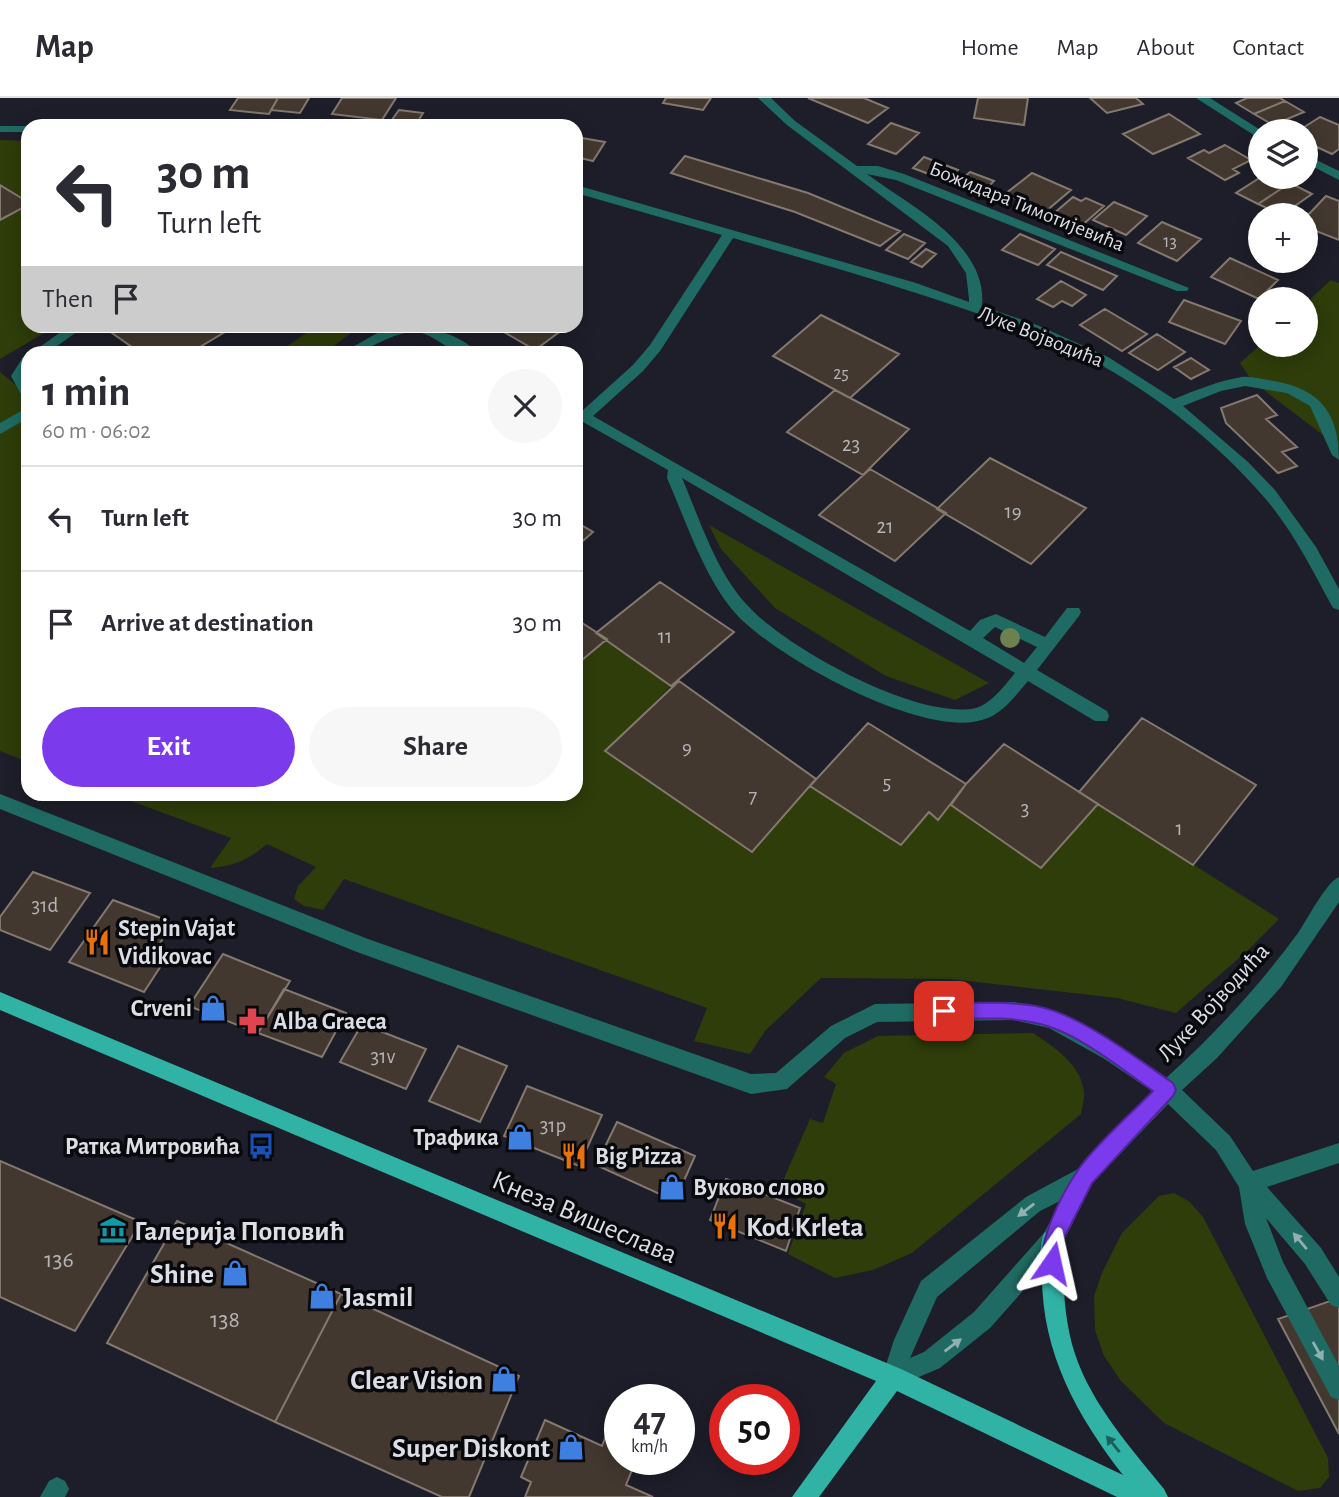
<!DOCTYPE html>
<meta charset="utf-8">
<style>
body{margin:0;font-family:"Alegreya Sans",sans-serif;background:#f7f7f7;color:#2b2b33;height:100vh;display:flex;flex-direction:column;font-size:26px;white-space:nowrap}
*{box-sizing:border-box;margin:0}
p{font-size:23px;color:#7c7c81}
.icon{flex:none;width:38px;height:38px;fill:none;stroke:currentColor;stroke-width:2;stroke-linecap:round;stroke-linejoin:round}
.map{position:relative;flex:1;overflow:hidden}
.drawer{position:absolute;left:21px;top:248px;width:562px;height:455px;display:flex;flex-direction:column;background:#fff;border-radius:21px;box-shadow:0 4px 18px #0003}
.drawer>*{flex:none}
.banner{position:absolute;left:21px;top:21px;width:562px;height:214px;border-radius:21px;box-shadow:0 4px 18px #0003;background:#fff;color:#2b2b33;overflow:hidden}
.controls{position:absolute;left:1248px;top:21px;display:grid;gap:14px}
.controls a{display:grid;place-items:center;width:70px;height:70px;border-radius:50%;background:#fff;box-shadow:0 4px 18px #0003;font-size:35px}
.speed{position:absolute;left:604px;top:1286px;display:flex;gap:14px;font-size:35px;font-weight:700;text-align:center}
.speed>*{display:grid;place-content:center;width:91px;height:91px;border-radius:50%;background:#fff;box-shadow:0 4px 18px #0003;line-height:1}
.speed small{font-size:18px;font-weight:400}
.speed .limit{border:10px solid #d22;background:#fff;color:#111}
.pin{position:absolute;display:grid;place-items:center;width:60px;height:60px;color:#fff;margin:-30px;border-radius:14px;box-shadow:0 4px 10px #0006}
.me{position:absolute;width:77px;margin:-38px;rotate:11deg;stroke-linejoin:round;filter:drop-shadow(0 0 5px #0008)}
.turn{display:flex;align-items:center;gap:24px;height:147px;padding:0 21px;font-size:32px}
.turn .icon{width:91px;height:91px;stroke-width:2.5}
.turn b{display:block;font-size:49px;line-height:60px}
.then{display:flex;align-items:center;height:66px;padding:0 21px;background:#0003;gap:14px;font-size:26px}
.round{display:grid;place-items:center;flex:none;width:74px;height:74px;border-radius:37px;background:#f7f7f7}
.summary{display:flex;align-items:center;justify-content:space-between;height:119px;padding:0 21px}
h1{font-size:42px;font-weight:600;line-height:52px}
.primary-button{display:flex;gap:14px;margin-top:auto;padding:14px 21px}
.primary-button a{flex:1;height:80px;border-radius:42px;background:#7c3aed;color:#fff;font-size:28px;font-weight:600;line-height:80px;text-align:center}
.primary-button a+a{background:#f7f7f7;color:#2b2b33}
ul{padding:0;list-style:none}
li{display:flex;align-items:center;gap:21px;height:105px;padding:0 21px;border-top:2px solid #e1e1e2}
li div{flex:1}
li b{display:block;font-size:26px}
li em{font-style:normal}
header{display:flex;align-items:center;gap:42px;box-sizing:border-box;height:98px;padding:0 35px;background:#fff;border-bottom:2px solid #e1e1e2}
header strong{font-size:33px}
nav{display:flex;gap:38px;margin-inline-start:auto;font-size:24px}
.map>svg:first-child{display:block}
</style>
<header>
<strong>Map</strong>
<nav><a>Home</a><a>Map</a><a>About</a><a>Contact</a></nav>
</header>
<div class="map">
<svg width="1339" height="1399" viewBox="0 0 1339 1399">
<rect width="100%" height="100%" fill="#1d1e29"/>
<path fill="#2e3d0a" d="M0,42L28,43V104L0,87Z
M20,111L28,117V228H56L0,261V122Z
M1331,182L1339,185V349L1252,283L1240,265L1260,247H1306V205Z
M315,229L355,232L324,255H277Z
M0,274L28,297V664L0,653Z
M709,427L989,585L955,602L886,578L775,510L721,451Z
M607,541L671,588L605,654L751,754L810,688L901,747L929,714L938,721L951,707L1041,769L1098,706L1279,821L1246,854L1176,915L1117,900L950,881L821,880L765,933L750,956L694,943L707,910L344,781L323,812L304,808L294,801L298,788L316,769L267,746C248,762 235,768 210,770L231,740L115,697L576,696V567Z
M1033,935C1054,949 1081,966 1084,994C1085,1000 1082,1009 1081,1016L912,1155L873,1172L835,1180L788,1156L806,1106L779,1092L810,1021L823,1025L836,986L824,979L844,955L878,938Z
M1174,1095L1190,1104L1203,1119L1328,1360L1329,1379L1320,1390L1298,1393L1164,1325L1121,1283L1104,1258L1095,1232L1094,1198L1102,1175L1122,1135L1159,1098Z"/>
<path fill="#42382f" stroke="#84796f" stroke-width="2" d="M238,0H278L269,16L230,12Z
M278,0H309L300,15L271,12Z
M342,0H396L382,22L332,16Z
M666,0H711L703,12L663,5Z
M808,0H864L888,10L868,25Z
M978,0H1028L1024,27L974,20Z
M1090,0H1136L1143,6L1107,15Z
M1247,0H1280L1285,3L1254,16L1236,5Z
M1285,3L1304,14L1273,27L1254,16Z
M399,12L423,15L415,28L389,26Z
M1169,16L1200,36L1153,56L1123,36Z
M1320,19L1339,27V51L1332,56L1306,44V33H1298Z
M891,25L919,35L896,56L868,46Z
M576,39L605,44L593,63L576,59Z
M1225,47L1251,62L1233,71L1239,75L1225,82L1188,60L1204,52L1209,55Z
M685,58L808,95L900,133L880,148L795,114L671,75Z
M924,59L958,72L947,83L913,70Z
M970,74L994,83L984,93L959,84Z
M1032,75L1071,92L1045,114L1005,96Z
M1261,79H1278L1290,85L1258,106L1236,95Z
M1290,85L1312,96L1282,117L1258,106Z
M0,87L28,104V107L0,122Z
M1326,98L1339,103V142L1306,129V117H1299L1302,114L1309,116Z
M1073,99L1081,103L1086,100L1104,108L1080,129L1052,117Z
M1114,104L1147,118L1126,137L1093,122Z
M1162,124L1201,141L1177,163L1138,145Z
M904,136L925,145L908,161L886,152Z
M1020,136L1055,151L1038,167L1002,152Z
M926,151L936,156L922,169L911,164Z
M1061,154L1117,178L1103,192L1047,167Z
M1230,160L1278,182L1259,201L1211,179Z
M1061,183L1086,197L1072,208L1062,203L1053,209L1037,201Z
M1184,202L1241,223L1225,246L1169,224Z
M1105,211L1147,236L1122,253L1080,227Z
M821,217L899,256L850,300L773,258Z
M102,228H235L188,256H142Z
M509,228H563L566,229L535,252L502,233Z
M1157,236L1185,254L1158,272L1129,255Z
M1191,260L1209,272L1191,281L1174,269Z
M835,292L909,331L863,377L787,334Z
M1257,297L1277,317L1266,321L1297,349L1282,354L1297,368L1278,375L1226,325L1221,310Z
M990,360L1086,410L1031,466L937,411Z
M870,371L946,415L895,463L819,417Z
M576,424L593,434L576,449Z
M660,484L734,534L671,588L596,535Z
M576,521L607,541L576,567Z
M679,583L816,681L752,754L605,653Z
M1142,620L1256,687L1193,767L1079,694Z
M868,625L966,686L938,722L929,714L901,747L810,688Z
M1004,646L1098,706L1041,770L951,707L966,686Z
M33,774L90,795L50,852L0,832V819Z
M113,802L174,825L153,855L166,860L144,894L69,864Z
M223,856L290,883L258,935L189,908Z
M284,891L346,915L322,959L258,935Z
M362,926L426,951L406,991L340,964Z
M458,948L507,968L480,1024L429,1003Z
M527,988L602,1017L579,1068L504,1038Z
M617,1024L695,1058L675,1103L596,1067Z
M0,1063L141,1124L75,1233L0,1199Z
M726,1081L800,1110L786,1153L710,1122Z
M177,1123L341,1196L275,1324L107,1245Z
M341,1196L519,1278L469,1399H442L275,1324Z
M1339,1200V1336L1278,1221Z
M545,1322L602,1348L609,1330L620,1335V1362H636L626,1387L653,1399H525L531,1384L521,1379Z"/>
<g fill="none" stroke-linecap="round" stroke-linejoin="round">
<path fill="#1f6b63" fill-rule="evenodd" d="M758,0H771L795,23L857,68H878L904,76L1189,190L1187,193H1177L896,82L867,76C910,108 988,146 982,208L1037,227L1108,259L1174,301C1196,292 1218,283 1242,279C1252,278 1264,282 1274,283C1320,291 1339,315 1339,362L1332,357L1310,308L1287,295L1245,288L1221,293L1183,308L1248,364L1275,392L1316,449L1339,491V512L1333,510C1312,472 1293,432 1263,398C1218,346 1159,299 1099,266C1060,244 1018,230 976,215C896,187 815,164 733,140L660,253L643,273L593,318L970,533L980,522L996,516L1045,539L1067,510H1079L1081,514L1079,518L1037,572L1107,613L1109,618L1107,623H1095L1028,583C1016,597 1003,615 985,621C926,643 777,560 737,517C705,482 686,423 667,380L668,372L576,320V309L583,312L633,267L650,247L722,137L576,95V87L916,185L969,204V201L966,175L948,148L787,27ZM682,380L1015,575C1005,587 991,606 976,610C918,623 786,550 748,508C716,474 700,422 682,380ZM995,529L1037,549L1024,565L983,540Z
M1196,0H1210L1262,33L1260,41Z
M0,28H30L28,34H0Z
M1306,57L1339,73V82L1306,65Z
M69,228H85L46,256H30Z
M405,228C431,228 461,237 479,256C475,256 468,257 463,256C446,252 431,233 413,234C385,236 369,256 340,256L381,233Z
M28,258V273L25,278L28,284V302L23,300L11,278L23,259Z
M28,309V320L0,336V325Z
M0,696L368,841L751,976L776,975L831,928L875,906L1014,904L1060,916L1117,946L1166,980C1215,936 1259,888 1298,835C1307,822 1327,783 1339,779V804L1281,889L1217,960L1182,992L1230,1038L1253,1073L1339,1045V1065L1267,1089L1321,1150L1339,1179V1210L1331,1207L1305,1166L1266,1120L1283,1164L1339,1268V1302L1331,1299L1267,1180L1245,1126L1239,1089L1216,1052L1168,1006L1092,1085L1060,1151L990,1230L940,1270L893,1290L885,1287L882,1279L894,1242L921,1183L1026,1099L1078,1071L1152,993L1103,960L1049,930L1014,922L877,924L845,940L787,991L751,996L357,854L0,711ZM1062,1102L1044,1135L974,1214L924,1254L910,1260L937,1199L1040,1113Z
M57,1379L65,1383L69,1391L65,1399H40L49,1383Z"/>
<path fill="#30b2a5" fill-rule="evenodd" d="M0,894L901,1271L1123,1377C1077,1318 1042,1255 1042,1178C1041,1164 1039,1148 1044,1135L1052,1132L1060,1135L1063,1143C1063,1181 1063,1219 1075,1256C1092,1307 1131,1350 1164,1391L1168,1399H1117L897,1293L819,1399H792L876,1283L0,912Z"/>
</g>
<circle fill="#6d804f" cx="1010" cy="540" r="10"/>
<defs><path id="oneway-solid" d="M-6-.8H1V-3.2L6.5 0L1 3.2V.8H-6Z" transform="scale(1.75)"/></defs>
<g fill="#91b0b1">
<use href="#oneway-solid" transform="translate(1026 1112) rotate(142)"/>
<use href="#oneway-solid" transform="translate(1300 1143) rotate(-130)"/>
<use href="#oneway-solid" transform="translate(953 1247) rotate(-37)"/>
<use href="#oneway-solid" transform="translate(1318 1253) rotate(61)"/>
</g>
<use fill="#1c5e59" href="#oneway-solid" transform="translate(1113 1346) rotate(-129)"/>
<path fill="#7c3aed" stroke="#51269a" stroke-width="2" d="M944,905C975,905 1006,903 1036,908C1080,916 1136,960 1173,985L1176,992L1173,998L1092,1085L1062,1144L1059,1172L1052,1175L1045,1172C1034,1148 1063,1094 1078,1072C1094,1048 1132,1015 1153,993C1120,970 1076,933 1036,925C1007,918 974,921 944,921L938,919L935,913L938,907Z"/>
<defs>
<g id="restaurant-bare" transform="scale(2.1)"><path d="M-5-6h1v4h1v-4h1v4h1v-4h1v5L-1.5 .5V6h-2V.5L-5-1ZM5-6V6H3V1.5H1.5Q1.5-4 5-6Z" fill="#e8710a" stroke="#08090d" stroke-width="2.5" paint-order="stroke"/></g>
<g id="shop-bare" transform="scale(2.1)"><path d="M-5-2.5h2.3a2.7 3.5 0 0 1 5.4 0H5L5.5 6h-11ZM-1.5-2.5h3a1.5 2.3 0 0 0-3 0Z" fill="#3f7fe0" stroke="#08090d" stroke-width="2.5" paint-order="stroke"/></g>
<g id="pharmacy-bare" transform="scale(2.1)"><path d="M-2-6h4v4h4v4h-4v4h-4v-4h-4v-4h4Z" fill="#e0444e" stroke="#08090d" stroke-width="2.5" paint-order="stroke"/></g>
<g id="bus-bare" transform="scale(2.1)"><path d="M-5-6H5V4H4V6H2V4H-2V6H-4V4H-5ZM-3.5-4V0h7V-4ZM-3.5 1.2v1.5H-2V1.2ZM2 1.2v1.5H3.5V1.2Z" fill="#1a4fb4" stroke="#08090d" stroke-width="2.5" paint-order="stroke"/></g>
<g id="museum-bare" transform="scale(2.1)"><path d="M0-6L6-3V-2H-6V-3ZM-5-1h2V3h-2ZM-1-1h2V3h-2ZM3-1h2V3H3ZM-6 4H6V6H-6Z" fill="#0f9aa8" stroke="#08090d" stroke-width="2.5" paint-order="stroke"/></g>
</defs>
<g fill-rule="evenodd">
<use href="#restaurant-bare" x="97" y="844"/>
<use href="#shop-bare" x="213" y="910"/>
<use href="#pharmacy-bare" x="252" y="923"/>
<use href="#shop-bare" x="520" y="1039"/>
<use href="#bus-bare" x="261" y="1048"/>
<use href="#restaurant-bare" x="574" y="1058"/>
<use href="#shop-bare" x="672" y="1089"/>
<use href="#restaurant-bare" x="725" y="1128"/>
<use href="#museum-bare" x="113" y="1132"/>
<use href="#shop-bare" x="235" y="1175"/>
<use href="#shop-bare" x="322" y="1198"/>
<use href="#shop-bare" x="504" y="1281"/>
<use href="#shop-bare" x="571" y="1349"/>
</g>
<g text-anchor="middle" stroke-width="7" stroke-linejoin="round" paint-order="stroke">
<g font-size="18" fill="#b6b4b8">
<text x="1170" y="149">13</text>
<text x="841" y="281">25</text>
</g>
<g font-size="21" fill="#dddee5" stroke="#08090d">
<text transform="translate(1027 108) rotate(22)" y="7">Божидара Тимотијевића</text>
<text transform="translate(1041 238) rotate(22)" y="7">Луке Војводића</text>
</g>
<g font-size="21" fill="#b6b4b8">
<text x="851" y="353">23</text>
<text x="1013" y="420">19</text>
<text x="885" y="435">21</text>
<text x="665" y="545">11</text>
<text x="687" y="656">9</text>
<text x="887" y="691">5</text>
<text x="753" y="705">7</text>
<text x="1025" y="717">3</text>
<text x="1179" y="737">1</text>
<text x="45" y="814">31d</text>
<text x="383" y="965">31v</text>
<text x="553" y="1034">31p</text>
</g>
<g font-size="24" font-weight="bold" fill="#dddee5" stroke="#08090d" text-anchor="start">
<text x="118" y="838">Stepin Vajat<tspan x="118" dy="28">Vidikovac</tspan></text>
<text x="192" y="918" text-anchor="end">Crveni</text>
<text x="273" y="931">Alba Graeca</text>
<text x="499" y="1047" text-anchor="end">Трафика</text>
<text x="240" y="1056" text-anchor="end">Ратка Митровића</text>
<text x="595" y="1066">Big Pizza</text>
<text x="693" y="1097">Вуково слово</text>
</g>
<g font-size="24" fill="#dddee5" stroke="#08090d">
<text transform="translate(1213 904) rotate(-47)" y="8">Луке Војводића</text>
</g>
<g font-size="24" fill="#b6b4b8">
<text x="59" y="1169">136</text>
<text x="225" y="1229">138</text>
</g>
<g font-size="28" fill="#dddee5" stroke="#08090d">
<text transform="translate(585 1118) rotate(23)" y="10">Кнеза Вишеслава</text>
</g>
<g font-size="28" font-weight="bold" fill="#dddee5" stroke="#08090d" text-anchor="start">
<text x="746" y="1138">Kod Krleta</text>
<text x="134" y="1142">Галерија Поповић</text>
<text x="214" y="1185" text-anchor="end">Shine</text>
<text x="343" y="1208">Jasmil</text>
<text x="483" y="1291" text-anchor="end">Clear Vision</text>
<text x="550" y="1359" text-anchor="end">Super Diskont</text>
</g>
</g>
</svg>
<div class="controls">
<a><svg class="icon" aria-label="layers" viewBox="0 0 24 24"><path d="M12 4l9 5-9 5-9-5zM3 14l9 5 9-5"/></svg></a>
<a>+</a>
<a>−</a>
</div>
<div class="speed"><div>47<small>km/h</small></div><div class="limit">50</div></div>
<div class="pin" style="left:944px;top:913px;background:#d93025"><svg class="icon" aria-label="arrive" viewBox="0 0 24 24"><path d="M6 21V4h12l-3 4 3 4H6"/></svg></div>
<svg class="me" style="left:1052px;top:1165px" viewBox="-20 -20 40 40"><path d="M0-17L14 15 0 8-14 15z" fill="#7c3aed" stroke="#fff" stroke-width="4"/></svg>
<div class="banner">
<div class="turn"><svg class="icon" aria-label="left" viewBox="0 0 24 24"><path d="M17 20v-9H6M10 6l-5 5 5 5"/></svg><div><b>30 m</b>Turn left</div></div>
<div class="then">Then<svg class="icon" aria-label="arrive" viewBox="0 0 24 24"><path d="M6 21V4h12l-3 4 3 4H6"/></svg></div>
</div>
<section class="drawer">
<div class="summary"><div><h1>1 min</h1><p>60 m · 06:02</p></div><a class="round"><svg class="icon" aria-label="close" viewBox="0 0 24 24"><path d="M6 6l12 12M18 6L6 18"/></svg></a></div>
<ul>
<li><svg class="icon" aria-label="left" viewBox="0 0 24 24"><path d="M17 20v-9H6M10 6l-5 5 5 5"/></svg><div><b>Turn left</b></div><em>30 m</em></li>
<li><svg class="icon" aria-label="arrive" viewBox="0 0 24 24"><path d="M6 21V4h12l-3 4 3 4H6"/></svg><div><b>Arrive at destination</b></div><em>30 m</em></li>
</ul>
<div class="primary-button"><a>Exit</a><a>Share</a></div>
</section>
</div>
